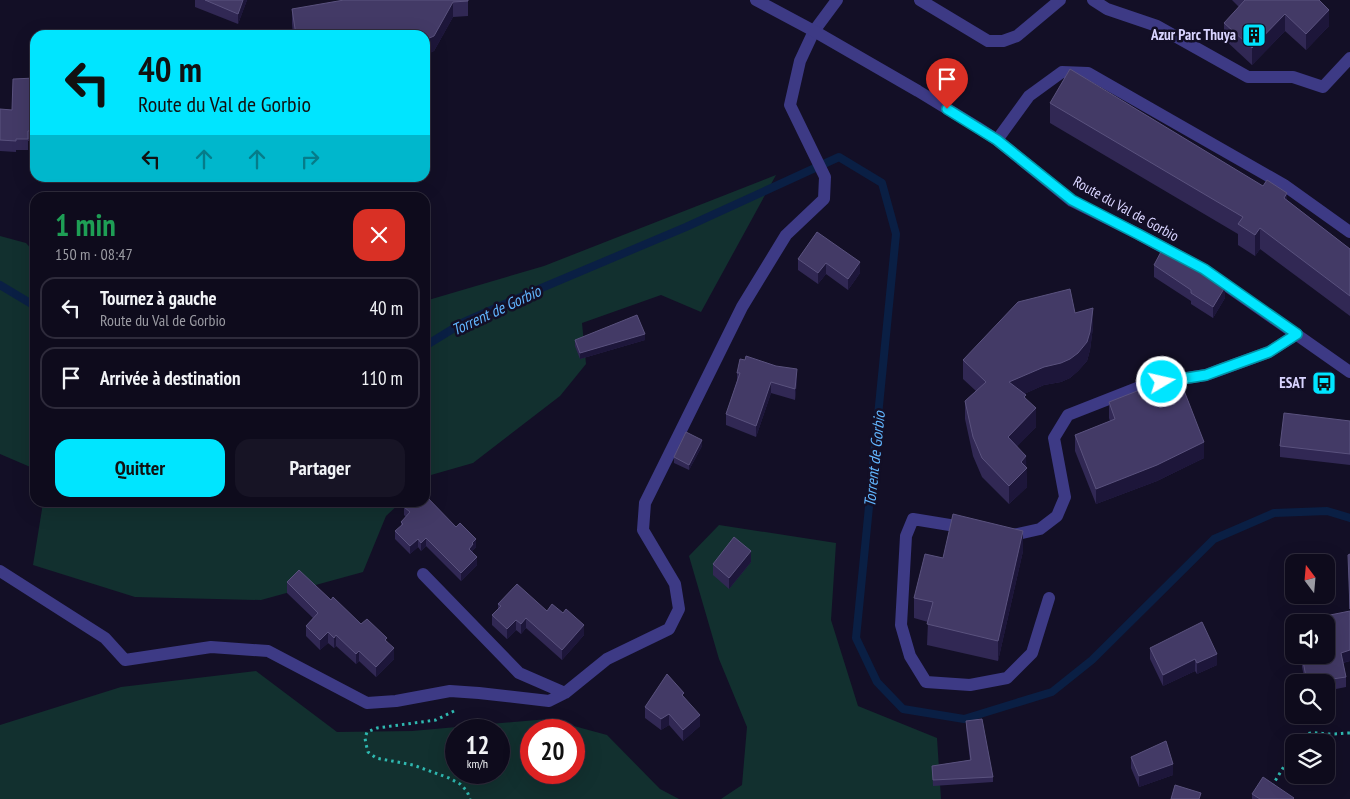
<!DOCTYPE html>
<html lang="fr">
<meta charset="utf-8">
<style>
body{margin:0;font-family:"PT Sans Narrow",sans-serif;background:#171425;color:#f1f3f6;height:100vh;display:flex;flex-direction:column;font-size:19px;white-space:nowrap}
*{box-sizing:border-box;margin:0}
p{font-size:16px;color:#9b9ba3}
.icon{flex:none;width:28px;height:28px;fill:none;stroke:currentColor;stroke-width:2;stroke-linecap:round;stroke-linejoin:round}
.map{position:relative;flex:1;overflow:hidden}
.sheet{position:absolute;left:30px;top:192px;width:400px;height:315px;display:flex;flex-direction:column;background:#0e0b1c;border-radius:15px;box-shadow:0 5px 20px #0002,0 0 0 1px #2e2b3b}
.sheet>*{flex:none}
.hud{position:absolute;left:30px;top:30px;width:400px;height:152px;border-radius:15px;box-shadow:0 5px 20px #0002,0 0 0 1px #2e2b3b;background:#00e5ff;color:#111;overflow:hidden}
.needle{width:32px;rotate:344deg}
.fabs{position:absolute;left:1285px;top:554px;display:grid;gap:10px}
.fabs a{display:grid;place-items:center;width:50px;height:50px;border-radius:10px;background:#0e0b1c;box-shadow:0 5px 20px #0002,0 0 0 1px #2e2b3b;font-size:25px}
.speed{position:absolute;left:445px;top:719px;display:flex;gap:10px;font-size:25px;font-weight:700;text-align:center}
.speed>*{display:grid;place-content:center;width:65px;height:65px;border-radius:50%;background:#0e0b1c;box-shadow:0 5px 20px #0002,0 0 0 1px #2e2b3b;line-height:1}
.speed small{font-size:12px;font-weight:400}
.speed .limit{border:8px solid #d22;background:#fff;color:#111}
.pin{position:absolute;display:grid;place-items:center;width:42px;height:42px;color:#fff;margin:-51px -21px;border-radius:50% 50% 50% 0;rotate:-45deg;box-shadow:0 0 5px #0007}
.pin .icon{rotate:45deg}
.me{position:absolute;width:55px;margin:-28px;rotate:81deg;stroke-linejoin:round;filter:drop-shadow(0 0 4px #0008)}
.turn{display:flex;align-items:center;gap:18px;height:105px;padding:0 25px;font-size:22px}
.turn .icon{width:65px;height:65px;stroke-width:2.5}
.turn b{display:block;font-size:35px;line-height:42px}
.lanes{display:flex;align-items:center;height:48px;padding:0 25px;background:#0003;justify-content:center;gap:25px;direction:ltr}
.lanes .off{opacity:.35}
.round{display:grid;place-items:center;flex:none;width:52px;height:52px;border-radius:15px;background:#171425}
.headline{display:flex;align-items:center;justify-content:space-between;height:85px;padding:0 25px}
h1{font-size:30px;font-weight:700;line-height:38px;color:#1e9e55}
.button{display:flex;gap:10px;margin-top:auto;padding:10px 25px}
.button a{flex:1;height:58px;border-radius:15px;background:#00e5ff;color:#111;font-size:20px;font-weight:700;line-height:58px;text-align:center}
.button a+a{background:#171425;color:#f1f3f6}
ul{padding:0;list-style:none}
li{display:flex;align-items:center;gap:15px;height:62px;margin:0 10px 8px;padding:0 15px;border:2px solid #2e2b3b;border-radius:15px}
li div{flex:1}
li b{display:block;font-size:19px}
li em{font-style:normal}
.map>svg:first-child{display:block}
</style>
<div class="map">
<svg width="1350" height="799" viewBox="0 0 1350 799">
<rect width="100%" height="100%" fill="#130f26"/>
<path fill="#12302f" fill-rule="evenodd" d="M776,175L701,312L661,295L582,323L586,364L560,396L473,463L431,475L425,480V301L544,266Z
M0,236L26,243L35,253V469L0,454Z
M43,503H400L386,516L363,572L261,600L135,597L33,565Z
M719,525L836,543L831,620L858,706L937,738L941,799H721L742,785L747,727L719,659L689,556Z
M256,671L337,732L412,731L548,719L607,735L660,789L679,799H0V725L121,687ZM456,730H499V772H456ZM531,730H574V772H531Z"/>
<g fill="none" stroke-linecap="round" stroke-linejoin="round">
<path stroke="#0a1f44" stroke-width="8" d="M0,285L35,306
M425,346L464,322L532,292L686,227L839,157L882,183L896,234L856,638L877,682L903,709L964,719L1052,692L1092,660L1214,539L1274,513L1327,511L1350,518"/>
<path stroke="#2fb8b0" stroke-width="3" stroke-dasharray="2.5 4" stroke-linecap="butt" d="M454,711L436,720L377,728L367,732L365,738L366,744L368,752L376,758L413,765L449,778L460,784L467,791L470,799
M1299,742C1308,727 1319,735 1333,734C1339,734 1344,733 1350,733
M1272,786L1294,750"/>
<path stroke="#3d3a85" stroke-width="12" d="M920,0L988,41H1003L1017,36L1060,0
M1093,0L1107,9L1157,26L1248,77H1293L1323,87L1350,58
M997,140L1029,96L1062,72L1088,73L1284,185L1350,232
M968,528L913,519L906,536L901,625L910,656L926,682L970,685L1007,678L1032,653L1049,598
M1007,534L1013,535L1040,529L1057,516L1065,497L1054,438L1068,415L1147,384L1206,375L1269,352L1297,334
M0,571L105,638L125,660L211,647L268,651L367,703L396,701L450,691L479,693L549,701L565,693L607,659L669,629L679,609L675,584L643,530L645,503L742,307L786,235L824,199L825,177L790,105L800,61L814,31L837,0
M423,574L519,673L565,693"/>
<path stroke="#3d3a85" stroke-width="12" d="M756,0L814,31L918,91L977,127L997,140L1072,201L1138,234L1203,269L1350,372"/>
</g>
<path fill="#312854" d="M195,0H247L238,24L195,7Z
M468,0V16L453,17L434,51L425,55V35H293L292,24V9Z
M1232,0H1319L1329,26L1306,50L1285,31L1252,65L1224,39V23L1239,7Z
M35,78V141H28V150H16V152L0,151V109L12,110Z
M1050,103L1287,200L1350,249V316L1260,249L1255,256L1238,245V234L1050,123Z
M817,232L860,273L848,290L826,274L818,284L798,270V259Z
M1154,265L1225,298L1213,318L1191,304V301L1154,277Z
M1075,313L1093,327L1090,350L1087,361L1078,371L1070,378L1061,382L1044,385L1024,394L1036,427L1017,446L1026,467L1027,487L1009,504L982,477L973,456L965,419V401L976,391L963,379V360Z
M575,340H645L580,359L575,346Z
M737,373L797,380L795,400L771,393L756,437L726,425V414L737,381Z
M1109,402L1204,458L1157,481L1096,504L1075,451V435L1110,421L1109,418Z
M1350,421V465L1280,457V446Z
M702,446L689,470L674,463V457Z
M404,507L456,527L476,547L473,550V553L477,565L461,581L426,546L421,551L418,547L410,554L395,539V531L401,526V522L406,517L404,515Z
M1023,551L998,661L927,645L928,622L914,618V598L943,558Z
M1350,554V661L1343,663L1346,677V687L1326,691V682H1305L1302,667V656L1326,655V622H1310V619L1350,611L1348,555Z
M751,562L729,589L713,575V564Z
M287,582L331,600L361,624L387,641L394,659L376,677L359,661L356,664L336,646L334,648L328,643L320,650L306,636V626L313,618L287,593Z
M498,604L547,611L584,635L562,660L526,628L521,634L516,630L507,639L492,625V615L498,609Z
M1150,648L1217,665L1197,674L1195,671L1163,686L1150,659Z
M684,697L700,726L683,741L669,725L661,730L645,718V707Z
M966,721L993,777V782L933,786L932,766L970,760L966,727Z
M1131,757L1173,775L1139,787L1131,768Z
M1252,794L1294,799H1252Z"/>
<path fill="#1d163a" d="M243,0H247L238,24V14Z
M453,2V17L434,51L425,55V40Z
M1329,10V26L1306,50V34Z
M1285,14V31L1252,65V48Z
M1287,193V213L1284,198Z
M1260,228V249L1255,256V235Z
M860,262V273L848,290V279Z
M826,263V274L818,284V273Z
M1225,287V298L1213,318V307Z
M1093,308V327L1090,350L1087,361L1078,371L1070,378L1061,382L1044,385L1009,401V382Z
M645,334V340L580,359V353Z
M797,369V380L795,400V389Z
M771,382V393L756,437V426Z
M1036,408V427L1008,456V437Z
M702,440V446L689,470V465Z
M1204,442V458L1157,481L1096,504V489Z
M1026,456L1027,487L1009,504V486L1021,462Z
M1023,531V551L998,661V641Z
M426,538V546L421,551V543Z
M418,539V547L410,554V546Z
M476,539V547L473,550V553L469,558V549L472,543Z
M751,551V562L729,589V578Z
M477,557V565L461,581V573Z
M526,618V628L521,634V624Z
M516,620V630L507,639V629Z
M584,625V635L562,660V650Z
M328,632V643L320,650V640Z
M336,635V646L334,648V638Z
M394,648V659L376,677V667Z
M1350,650V661L1341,663V653Z
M359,651V661L356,664V654Z
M1217,654V665L1197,674V663Z
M1195,659V671L1163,686V675Z
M669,714V725L661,730V719Z
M700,715V726L683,741V730Z
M1173,764V775L1139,787V776Z"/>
<path fill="#433a66" stroke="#5a527e" d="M205,0H243L238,14Z
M344,0H468V1L453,2L434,36L425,40V35H296L292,9Z
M1245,0H1319L1329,10L1306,34L1285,14L1252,48L1224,23Z
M1070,69L1263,186L1267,180L1287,193L1284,198L1350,249V296L1260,228L1255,235L1238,224L1243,217L1050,103Z
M35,78V130L28,131V139H16V141L0,140V109L12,110L13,79Z
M817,232L860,262L848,279L826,263L818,273L798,259Z
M1163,248L1225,287L1213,307L1191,293V290L1154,265Z
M1070,289L1075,313L1093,308L1090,332L1087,342L1078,353L1070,359L1061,363L1044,367L1009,382L1026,395L1024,397L1036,408L1008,437L1026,456L1021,462L1027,468L1009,486L982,458L973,437L965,401L986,382L963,360L1018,302Z
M637,315L645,334L580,353L575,340Z
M746,356L776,366L797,369L795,389L771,382L756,426L726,414L740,373H737L740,359L745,360Z
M1178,375L1204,442L1157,465L1096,489L1075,435L1115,419L1109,402Z
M1284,413L1350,421V454L1280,446Z
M686,432L702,440L689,465L674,457Z
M425,495L456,527L460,523L476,539L472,543L473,544L469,549L477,557L461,573L426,538L421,543L418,539L410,546L395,531L403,524L401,522L410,512L404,507L408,502H425Z
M953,514L1023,531L998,641L927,624L933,602L914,598L925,554L943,558Z
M734,537L751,551L729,578L713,564Z
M1350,554V609L1348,555Z
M299,570L331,600L333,597L361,624L367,619L387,638L385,640L394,648L376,667L359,651L356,654L336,635L334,638L328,632L320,640L306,626L318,613L287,582Z
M517,584L547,611L552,604L563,613L566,609L584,625L562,650L526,618L521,624L516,620L507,629L492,615L501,606L498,604Z
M1350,611V650L1341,653L1346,677L1312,682H1307L1302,656L1308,655H1326V622H1310V619Z
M1202,622L1217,654L1197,663L1195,659L1163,675L1150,648Z
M667,674L684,693L682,695L700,715L683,730L669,714L661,719L645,707Z
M982,719L993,777L933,780L932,766L971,760L966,721Z
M1166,741L1173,764L1139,776L1131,757Z
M1263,777L1294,798L1293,799H1260L1252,794Z
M1175,785L1201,793L1199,799H1171Z"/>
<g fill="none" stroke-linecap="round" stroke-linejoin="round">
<g stroke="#0095a6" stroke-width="12">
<path id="route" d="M947,109L997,140L1072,200L1138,234L1204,269L1297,334L1269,352L1222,369L1206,375L1162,382"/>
</g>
<use href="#route" stroke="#00e5ff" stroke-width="9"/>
</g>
<defs>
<g id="building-square" transform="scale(1.25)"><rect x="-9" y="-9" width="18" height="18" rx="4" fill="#00e5ff" stroke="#130f26"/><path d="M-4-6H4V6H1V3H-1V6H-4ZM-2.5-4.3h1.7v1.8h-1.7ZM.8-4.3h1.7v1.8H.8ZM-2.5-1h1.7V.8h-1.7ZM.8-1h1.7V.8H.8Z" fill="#111"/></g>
<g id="bus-square" transform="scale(1.25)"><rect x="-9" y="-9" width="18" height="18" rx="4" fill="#00e5ff" stroke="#130f26"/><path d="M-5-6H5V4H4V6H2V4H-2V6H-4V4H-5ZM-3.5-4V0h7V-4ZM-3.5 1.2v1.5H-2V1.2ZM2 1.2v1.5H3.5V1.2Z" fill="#111"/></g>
</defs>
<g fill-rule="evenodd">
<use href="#building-square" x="1254" y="35"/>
<use href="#bus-square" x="1324" y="383"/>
</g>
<g text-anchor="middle" stroke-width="5" stroke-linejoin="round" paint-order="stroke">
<g font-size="15" font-weight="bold" fill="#d9d4ff" stroke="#130f26" text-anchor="end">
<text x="1236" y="40">Azur Parc Thuya</text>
<text x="1306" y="388">ESAT</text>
</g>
<g font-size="15" fill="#d9d4ff" stroke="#130f26">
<text transform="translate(1126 209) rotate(29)" y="5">Route du Val de Gorbio</text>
</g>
<g font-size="16" font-style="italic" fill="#62b6ff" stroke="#130f26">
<text transform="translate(496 310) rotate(-25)" y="6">Torrent de Gorbio</text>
<text transform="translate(874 459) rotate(-84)" y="6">Torrent de Gorbio</text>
</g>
</g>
</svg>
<div class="fabs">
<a><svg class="needle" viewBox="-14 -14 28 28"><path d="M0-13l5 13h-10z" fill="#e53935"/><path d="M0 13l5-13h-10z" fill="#9b9ba3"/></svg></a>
<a><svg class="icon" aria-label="sound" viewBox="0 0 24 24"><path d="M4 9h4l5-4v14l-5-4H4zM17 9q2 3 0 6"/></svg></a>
<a><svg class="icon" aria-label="search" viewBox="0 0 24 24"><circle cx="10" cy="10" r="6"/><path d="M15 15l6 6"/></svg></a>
<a><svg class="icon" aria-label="layers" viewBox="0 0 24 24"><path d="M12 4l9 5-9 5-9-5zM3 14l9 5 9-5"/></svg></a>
</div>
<div class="speed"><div>12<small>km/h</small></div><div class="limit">20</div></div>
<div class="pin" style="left:947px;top:109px;background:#d93025"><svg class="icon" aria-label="arrive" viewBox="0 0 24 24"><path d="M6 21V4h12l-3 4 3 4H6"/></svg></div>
<svg class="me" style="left:1162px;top:382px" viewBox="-20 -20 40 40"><circle r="17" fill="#00e5ff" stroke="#fff" stroke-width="3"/><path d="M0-11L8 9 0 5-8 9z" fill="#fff"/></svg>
<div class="hud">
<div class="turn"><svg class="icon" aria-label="left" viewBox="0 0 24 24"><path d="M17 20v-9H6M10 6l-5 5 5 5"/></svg><div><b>40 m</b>Route du Val de Gorbio</div></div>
<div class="lanes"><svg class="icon" aria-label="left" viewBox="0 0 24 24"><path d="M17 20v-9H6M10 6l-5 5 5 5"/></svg><svg class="icon off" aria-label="ahead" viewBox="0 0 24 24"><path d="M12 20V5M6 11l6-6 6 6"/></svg><svg class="icon off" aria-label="ahead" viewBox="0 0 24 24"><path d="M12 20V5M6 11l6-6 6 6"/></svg><svg class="icon off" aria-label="right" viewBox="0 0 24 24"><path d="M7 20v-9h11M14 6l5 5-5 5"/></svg></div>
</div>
<section class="sheet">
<div class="headline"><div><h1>1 min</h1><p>150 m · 08:47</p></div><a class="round" style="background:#d93025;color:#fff"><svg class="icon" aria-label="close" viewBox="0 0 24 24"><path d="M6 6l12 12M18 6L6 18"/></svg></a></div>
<ul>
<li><svg class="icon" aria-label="left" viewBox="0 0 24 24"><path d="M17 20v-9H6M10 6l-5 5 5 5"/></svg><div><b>Tournez à gauche</b><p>Route du Val de Gorbio</p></div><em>40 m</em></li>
<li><svg class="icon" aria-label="arrive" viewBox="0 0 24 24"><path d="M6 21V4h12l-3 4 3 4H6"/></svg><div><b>Arrivée à destination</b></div><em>110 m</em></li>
</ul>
<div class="button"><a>Quitter</a><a>Partager</a></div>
</section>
</div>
